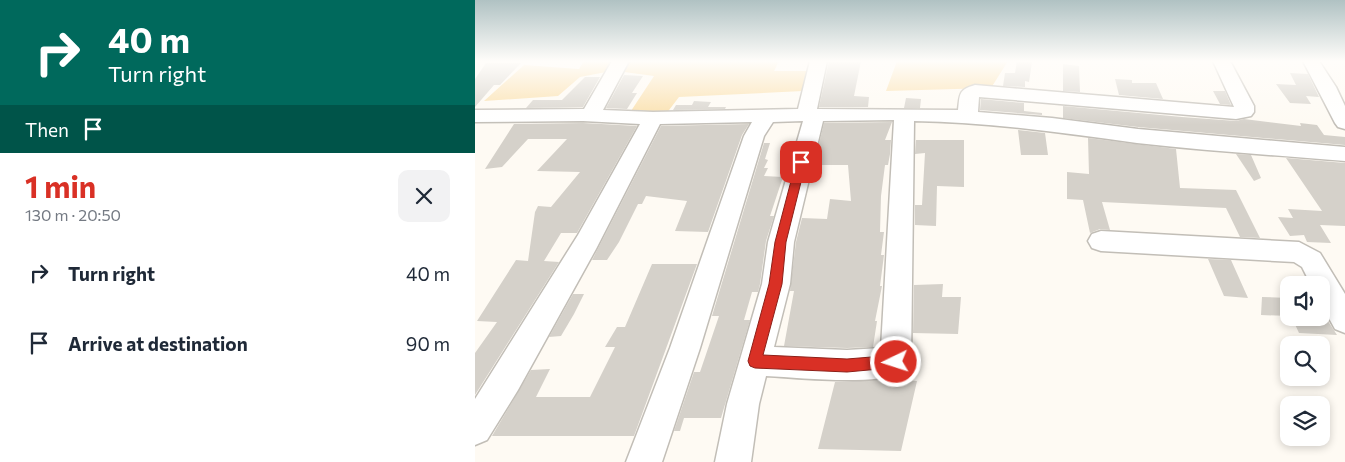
<!DOCTYPE html>
<meta charset="utf-8">
<style>
body{margin:0;font-family:Commissioner,sans-serif;background:#f2f2f3;color:#1f2937;height:100vh;display:flex;flex-direction:column;font-size:19px;white-space:nowrap}
*{box-sizing:border-box;margin:0}
p{font-size:16px;color:#747a83}
.icon{flex:none;width:28px;height:28px;fill:none;stroke:currentColor;stroke-width:2;stroke-linecap:round;stroke-linejoin:round}
.map{position:relative;flex:1;overflow:hidden}
.details{display:flex;flex-direction:column;background:#fff;width:475px}
.details>*{flex:none}
.top-card{background:#00695c;color:#fff;overflow:hidden}
.buttons{position:absolute;left:805px;top:276px;display:grid;gap:10px}
.buttons a{display:grid;place-items:center;width:50px;height:50px;border-radius:10px;background:#fff;box-shadow:0 2px 8px #0003;font-size:25px}
.pin{position:absolute;display:grid;place-items:center;width:42px;height:42px;color:#fff;margin:-21px;border-radius:10px;box-shadow:0 2px 8px #0006}
.me{position:absolute;width:55px;margin:-28px;rotate:266deg;stroke-linejoin:round;filter:drop-shadow(0 0 4px #0008)}
.turn{display:flex;align-items:center;gap:18px;height:105px;padding:0 25px;font-size:22px}
.turn .icon{width:65px;height:65px;stroke-width:2.5}
.turn b{display:block;font-size:35px;line-height:42px}
.then{display:flex;align-items:center;height:48px;padding:0 25px;background:#0003;gap:10px;font-size:19px}
.round{display:grid;place-items:center;flex:none;width:52px;height:52px;border-radius:10px;background:#f2f2f3}
.summary{display:flex;align-items:center;justify-content:space-between;height:85px;padding:0 25px}
h1{font-size:30px;font-weight:700;line-height:38px;color:#d93025}
ul{padding:0;list-style:none}
li{display:flex;align-items:center;gap:15px;height:70px;padding:0 25px}
li div{flex:1}
li b{display:block;font-size:19px}
li em{font-style:normal}
main{display:flex;flex:1;min-height:0}
.map>svg:first-child{display:block}
</style>
<main>
<section class="details">
<div class="top-card">
<div class="turn"><svg class="icon" aria-label="right" viewBox="0 0 24 24"><path d="M7 20v-9h11M14 6l5 5-5 5"/></svg><div><b>40 m</b>Turn right</div></div>
<div class="then">Then<svg class="icon" aria-label="arrive" viewBox="0 0 24 24"><path d="M6 21V4h12l-3 4 3 4H6"/></svg></div>
</div>
<div class="summary"><div><h1>1 min</h1><p>130 m · 20:50</p></div><a class="round"><svg class="icon" aria-label="close" viewBox="0 0 24 24"><path d="M6 6l12 12M18 6L6 18"/></svg></a></div>
<ul>
<li><svg class="icon" aria-label="right" viewBox="0 0 24 24"><path d="M7 20v-9h11M14 6l5 5-5 5"/></svg><div><b>Turn right</b></div><em>40 m</em></li>
<li><svg class="icon" aria-label="arrive" viewBox="0 0 24 24"><path d="M6 21V4h12l-3 4 3 4H6"/></svg><div><b>Arrive at destination</b></div><em>90 m</em></li>
</ul>
</section>
<div class="map">
<svg width="870" height="462" viewBox="0 0 870 462">
<rect width="100%" height="100%" fill="#fefaf3"/>
<path fill="#fadea7" d="M109,61H139L131,72L105,77L83,96L9,101L49,65L104,69Z
M149,61H304L299,71H335L328,91L204,97L191,114L156,111L179,76L142,71Z
M422,61H533L516,88L411,91Z"/>
<path fill="#d5d1ca" d="M354,61H386L379,96L394,97L393,107H344Z
M542,61L557,62L554,82L550,81V87L528,86L530,73H540Z
M11,63H46L25,85H19L0,107V79Z
M588,64L604,66L605,92L588,91Z
M815,73L833,74L844,97L831,96L836,104L815,103L801,84L821,85Z
M149,75L168,76L157,93H162L152,109L131,108Z
M110,77H125L108,107L51,108L58,100H87Z
M640,79L657,80V83H681L688,99L644,95Z
M738,91H750L756,105L745,104Z
M431,98L446,99L445,108H429Z
M506,99L549,103V111L567,113V115L505,110Z
M219,101L236,102L233,107H251L250,109L198,110L201,105H217Z
M588,106L707,117L761,121L769,119L826,126L825,123L842,125L849,135L870,137V145L663,127L588,118Z
M417,122L410,140H416L415,154L413,165H410L406,196L405,232H409L406,255H409L405,286H407L400,321H402L398,347L372,348L309,346L319,291H315L321,242L327,218L352,219L355,199L376,201L373,165H339L349,123Z
M108,123L162,126L102,233H86L69,261L84,262L0,395V353L22,322L2,321L41,260L53,261L60,212L63,206L76,207L105,172L62,171L92,139H53L27,167L10,169L39,124Z
M274,124L267,135L233,232L200,231L212,201L171,196L167,204H163L144,242L132,260H117L186,126Z
M543,130L570,133L573,155H546Z
M613,138L701,149L705,188L761,190L785,238L765,237L751,208L627,202L635,230L625,229L615,233L608,200L592,199V172L614,174Z
M441,140H489V187L462,186L461,226L440,225V205H447L450,153L440,154Z
M289,143H295L290,159L293,160L289,168H293L289,176L308,177L295,216H299L291,241L285,284L283,292H277L269,320H275L246,418H209L205,431H199L219,372H225L244,316H237Z
M761,154L776,155L786,178L779,181Z
M811,158L870,163V226L845,225L856,243L832,242L829,235L815,236L803,217L818,218L813,209L847,211Z
M733,259L756,260L773,298L749,296Z
M177,264H222L159,436H17L56,370L75,369L61,397H115L140,347H130L142,327H150Z
M468,284L467,297H486L483,334L438,333L439,285Z
M98,294H109L99,314L86,336L74,337Z
M787,297L814,298V316L786,315Z
M817,318H851L862,335L824,333Z
M412,379L442,381L426,451L343,449L360,382Z"/>
<g fill="none" stroke-linecap="round" stroke-linejoin="round">
<g stroke="#c2beb7" stroke-width="3">
<path id="minor" d="M137,61H154L128,110L178,112L323,109L335,61H352L342,109L483,110C485,94 483,90 500,85L759,107L738,61H755L779,106V112L776,116L761,119L504,97L503,112L577,118L663,129L870,147V161C801,155 731,151 662,143C588,133 514,122 439,121L436,362L432,372C397,386 330,378 291,376L284,404L276,462H240L252,404L287,284L293,242L328,121L298,122L289,136L225,348L187,462H151L195,348L269,136L277,122L185,124L121,249L43,390L12,440L0,445V399L103,235L165,124L108,121L0,122V110L109,109ZM419,120L406,348L372,350L299,347L315,284L319,242L348,121Z
M828,61H844L861,87L870,106V129L863,127L860,123Z
M626,231L824,242L845,253L870,294V333L860,329L846,304V285H836L827,267L819,262L626,251L617,248L613,241L617,234Z"/>
</g>
<use href="#minor" fill="#fff" fill-rule="evenodd"/>
</g>
<linearGradient id="sky" x2="0" y2="1"><stop stop-color="#b0c2c3"/><stop offset="0.49" stop-color="#fffdfa"/><stop offset="1" stop-color="#fffdfa" stop-opacity="0"/></linearGradient>
<rect width="870" height="125" fill="url(#sky)"/>
<path fill="#d93025" stroke="#8d1f18" d="M326,159L331,162L311,242L307,284L288,355L372,359L421,355L426,357L428,362L426,367L372,372L280,368L275,366L273,361L294,284L300,242L321,162Z"/>
</svg>
<div class="buttons">
<a><svg class="icon" aria-label="sound" viewBox="0 0 24 24"><path d="M4 9h4l5-4v14l-5-4H4zM17 9q2 3 0 6"/></svg></a>
<a><svg class="icon" aria-label="search" viewBox="0 0 24 24"><circle cx="10" cy="10" r="6"/><path d="M15 15l6 6"/></svg></a>
<a><svg class="icon" aria-label="layers" viewBox="0 0 24 24"><path d="M12 4l9 5-9 5-9-5zM3 14l9 5 9-5"/></svg></a>
</div>
<div class="pin" style="left:326px;top:162px;background:#d93025"><svg class="icon" aria-label="arrive" viewBox="0 0 24 24"><path d="M6 21V4h12l-3 4 3 4H6"/></svg></div>
<svg class="me" style="left:421px;top:362px" viewBox="-20 -20 40 40"><circle r="17" fill="#d93025" stroke="#fff" stroke-width="3"/><path d="M0-11L8 9 0 5-8 9z" fill="#fff"/></svg>
</div>
</main>
